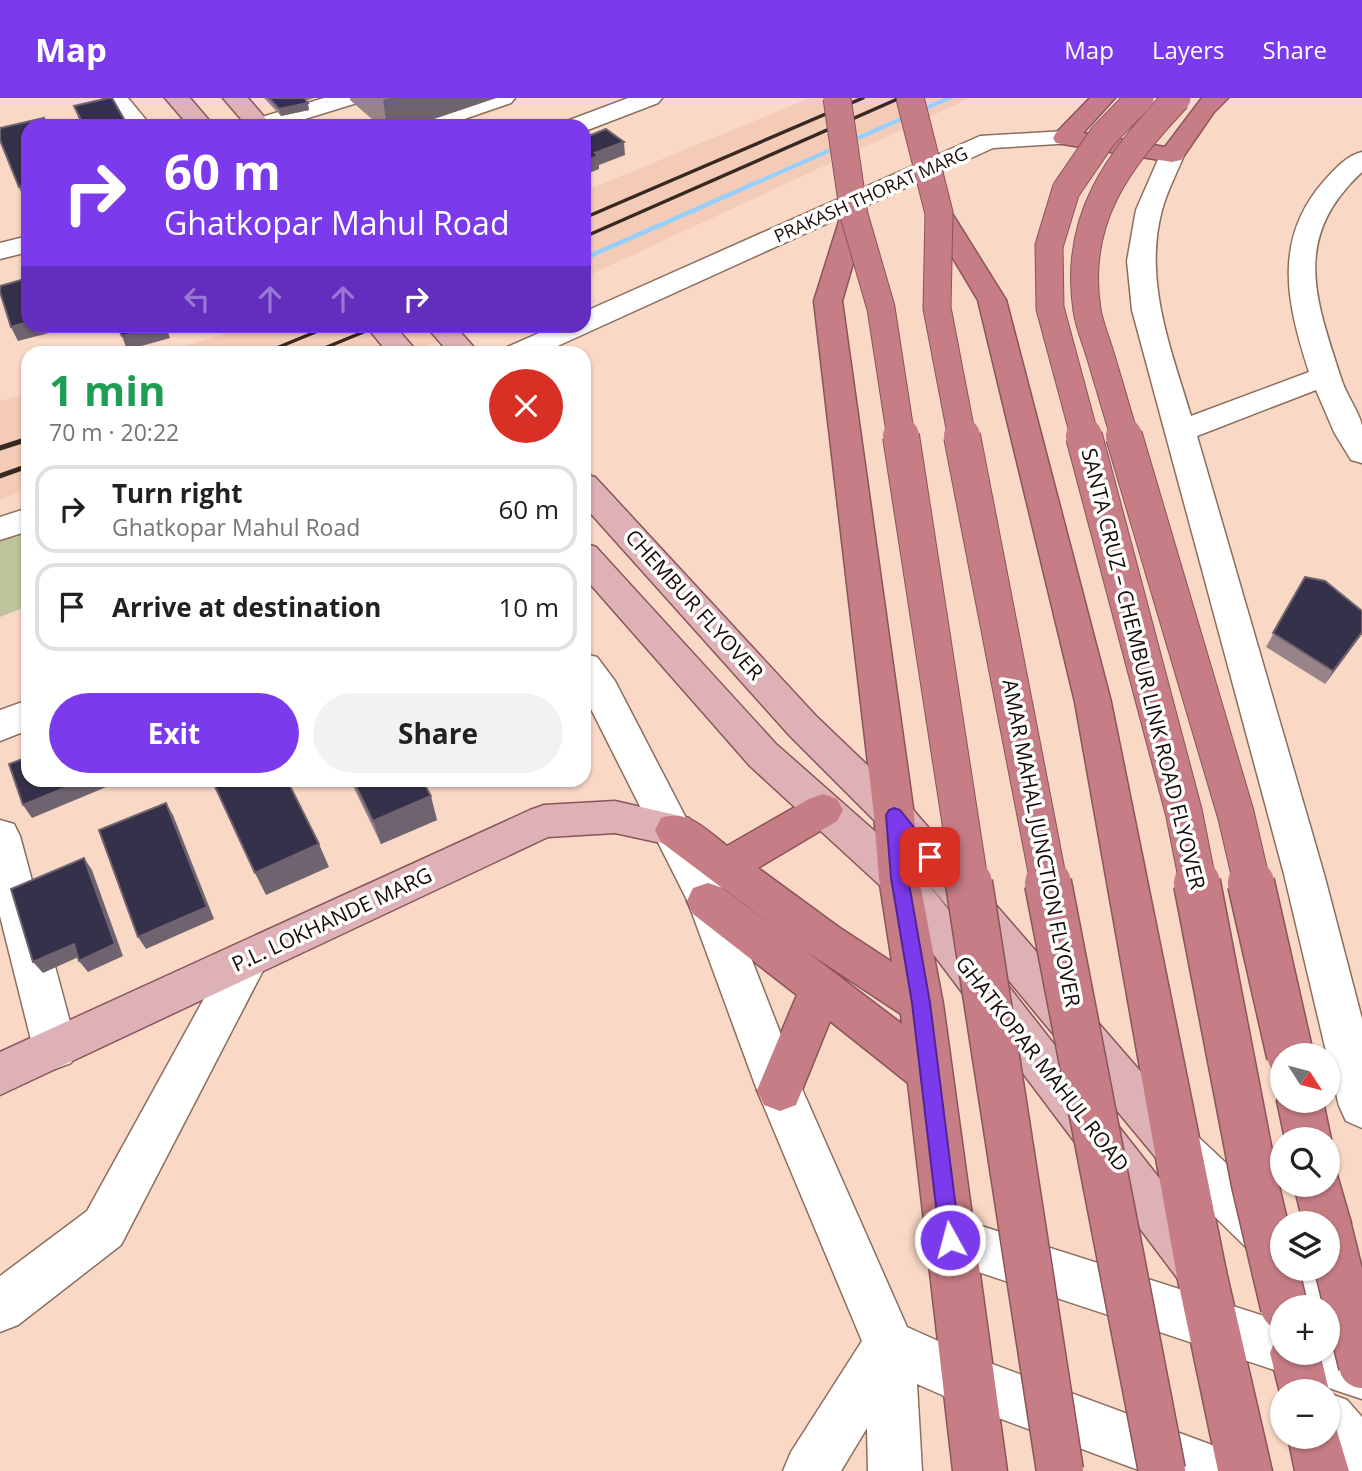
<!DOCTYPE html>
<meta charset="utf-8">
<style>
body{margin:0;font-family:"Open Sans",sans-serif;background:#f2f2f2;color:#202124;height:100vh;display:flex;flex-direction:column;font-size:26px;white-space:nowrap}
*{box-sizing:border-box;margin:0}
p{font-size:23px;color:#757577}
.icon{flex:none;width:38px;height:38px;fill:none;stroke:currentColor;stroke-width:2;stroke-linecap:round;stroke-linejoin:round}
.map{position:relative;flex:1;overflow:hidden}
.side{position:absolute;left:21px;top:248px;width:570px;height:441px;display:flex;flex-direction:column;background:#fff;border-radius:21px;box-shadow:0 2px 5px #0004}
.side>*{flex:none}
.banner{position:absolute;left:21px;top:21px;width:570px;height:214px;border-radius:21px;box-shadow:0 2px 5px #0004;background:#7c3aed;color:#fff;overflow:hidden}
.needle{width:46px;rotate:126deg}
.buttons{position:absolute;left:1270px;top:945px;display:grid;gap:14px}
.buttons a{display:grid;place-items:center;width:70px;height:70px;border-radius:50%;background:#fff;box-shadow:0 2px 5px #0004;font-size:35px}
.pin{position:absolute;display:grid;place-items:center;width:60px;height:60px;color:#fff;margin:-30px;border-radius:14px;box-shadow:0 4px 10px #0006}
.me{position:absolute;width:77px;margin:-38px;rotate:353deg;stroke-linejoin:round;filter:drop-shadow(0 0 5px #0008)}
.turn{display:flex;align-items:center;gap:24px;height:147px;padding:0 28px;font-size:32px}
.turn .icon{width:91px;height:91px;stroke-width:2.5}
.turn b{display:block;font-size:49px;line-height:60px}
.lanes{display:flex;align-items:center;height:66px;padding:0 28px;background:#0003;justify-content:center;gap:35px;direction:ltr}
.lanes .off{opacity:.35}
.round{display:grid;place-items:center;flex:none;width:74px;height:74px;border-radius:37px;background:#f2f2f2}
.summary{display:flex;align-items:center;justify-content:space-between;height:119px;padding:0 28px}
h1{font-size:42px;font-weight:700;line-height:52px;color:#1e9e55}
.action{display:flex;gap:14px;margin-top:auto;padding:14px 28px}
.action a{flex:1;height:80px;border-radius:42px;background:#7c3aed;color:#fff;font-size:28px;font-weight:700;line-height:80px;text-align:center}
.action a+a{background:#f2f2f2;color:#202124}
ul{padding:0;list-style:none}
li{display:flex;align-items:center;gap:21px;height:88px;margin:0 14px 10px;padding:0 14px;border:4px solid #e0e0e0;border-radius:21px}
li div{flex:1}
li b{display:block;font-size:26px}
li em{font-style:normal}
header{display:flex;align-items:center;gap:42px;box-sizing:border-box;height:98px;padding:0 35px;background:#7c3aed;color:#fff}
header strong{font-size:33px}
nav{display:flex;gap:38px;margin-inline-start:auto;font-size:24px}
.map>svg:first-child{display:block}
</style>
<header>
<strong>Map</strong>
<nav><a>Map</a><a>Layers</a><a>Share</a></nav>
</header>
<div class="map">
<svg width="1362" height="1373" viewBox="0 0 1362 1373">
<rect width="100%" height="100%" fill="#f9d8c6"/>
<path fill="#f4cbb6" d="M810,0H970L585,179V93Z
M251,228H479L408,255L158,256Z
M28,295V392L0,401V303Z"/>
<path fill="#c0c49d" d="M28,431V508L0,519V441Z"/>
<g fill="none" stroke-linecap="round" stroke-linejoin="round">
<path fill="#93d0fb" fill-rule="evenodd" d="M944,0H954L584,163V158Z"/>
<g stroke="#8c6e5e" stroke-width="3">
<path id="minor" d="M103,0H128L151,28H126Z
M324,0H361L357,5L282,28H261L258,24L262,19Z
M480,0H515L511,5L444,28H409L412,23Z
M628,0H662L658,5L585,33L584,28H564L567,23Z
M1065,33L1074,35L1077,40L1074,45L993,50L540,256H501L505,250L555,228H584V214L980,38Z
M1172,50L1181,52L1184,57C1177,75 1167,93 1162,112C1143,182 1171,251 1191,318L1309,274C1287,206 1272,142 1324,83C1334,72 1347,57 1362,54V74C1290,141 1316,202 1342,283C1347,298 1358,312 1362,327C1362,338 1362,354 1362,365L1351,362L1334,334L1316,292L1197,338L1324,776L1362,921V1030L1346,1023L1339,1008L1284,776L1132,212L1127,163L1136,112L1160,57L1163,52Z
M28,138V154L0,161V145Z
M28,410V433L0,442V419Z
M584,556L597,559L615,583L729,803L802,991L907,1229L976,1260L1231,1354L1239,1373H1141L969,1309L917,1286L922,1373H868L867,1330L841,1373H783L791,1354L862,1243L757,992L688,804L584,597Z
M28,602V632L0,643V612Z
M0,722L14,726L20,738L77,950L71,965L55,971L39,965L33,950L0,818Z
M248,842L263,848L269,861L121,1147L18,1227L0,1234V1178L87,1113L233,848Z
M1178,1028L1194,1035L1290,1125H1283V1171H1328V1162L1362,1194V1246L1357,1248L1362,1249V1301L933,1159L926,1142L933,1125L950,1118L1283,1224V1255H1328V1239L1348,1245L1338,1241L1328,1231V1209H1306L1285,1188L1277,1171L1279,1166L1275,1168L1258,1161L1162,1067L1155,1051L1162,1035Z
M1328,1295L1347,1302L1362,1319V1373H1340L1309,1340L1328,1339Z"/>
</g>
<g stroke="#895559" stroke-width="3">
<path id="major" d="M165,0H190L214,28H189Z
M223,0H248L272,28H247Z
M366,228H395L419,256H389Z
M426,228H455L480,256H450Z
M584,376L595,379L816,618L908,706L1194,1035L1201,1051L1194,1067L1178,1074L1162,1067L922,778L1218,1155L1226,1172L1218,1189L1201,1197L1184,1189L885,792L750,668L584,479V445L596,449L776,646L912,766L880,728L790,638L584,408Z
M615,703L689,720L695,732L689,744L675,748L615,735L548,739L0,997V954L530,712L544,707Z"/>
</g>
<g stroke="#895559" stroke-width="3">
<path id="highway" d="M1090,0H1115L1083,35L1165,49L1202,0H1228L1214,14L1181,62L1172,64L1056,45L1053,40L1056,35Z
M939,107L948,109L1006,202L1111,604L1226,1173L1272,1373H1218L1176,1173L1075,604L978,202L926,115L930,109Z
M854,109L863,111L867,117L842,203L914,717L919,780L943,906L1007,1373H953L908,985L830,923L796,1007L780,1013L764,1007L757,992L797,897L693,816L687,803L693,790L708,785L723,790L902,926L901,916L810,856L661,744L655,732L661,720C688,711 706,732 727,748L809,701L823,696L837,701L843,712L837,723L758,770L840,830L892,864L879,780L874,717L814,203L841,117L845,111Z
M1283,990V1003H1323L1331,1041L1328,1048V1041H1285L1277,1003Z
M1328,1068L1335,1070L1351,1125L1344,1142L1328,1149V1125H1303L1294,1087H1328Z
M1283,1235V1255H1320L1329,1293L1328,1295L1283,1293V1307L1270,1255L1277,1237Z
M1328,1319L1333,1320L1349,1373H1295L1288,1339H1328Z"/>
</g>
<use href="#minor" fill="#fff" fill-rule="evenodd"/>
<use href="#major" fill="#ddb1b6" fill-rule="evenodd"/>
<use href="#highway" fill="#c77d85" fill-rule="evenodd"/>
<path stroke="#372921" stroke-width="3.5" d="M584,120L863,0
M584,139L900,0
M262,256L330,228
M310,256L378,228"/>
<path stroke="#372921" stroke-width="5" d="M0,350L28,341
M0,378L28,368"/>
<g stroke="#895559" stroke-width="29" stroke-linecap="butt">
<path id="highway-bridge-far2" d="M837,0L854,117L881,210L901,340
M910,0L939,115L937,210L962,340
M1085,340L1050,210L1049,148L1066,92L1103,38L1140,0
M1125,340C1116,311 1108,282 1099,253C1095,240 1089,226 1087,212C1073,121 1118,63 1177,0"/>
</g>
<g stroke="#895559" stroke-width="38" stroke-linecap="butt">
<path id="highway-bridge-far1" d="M901,338L970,786
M962,338L1049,786
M1084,338L1184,715L1198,786
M1124,338L1236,717L1252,786"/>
</g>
<g stroke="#895559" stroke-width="49" stroke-linecap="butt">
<path id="highway-bridge" d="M969,785L1060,1373
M1048,785L1162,1373
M1197,785L1255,1086L1284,1209
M1251,785L1290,957
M1328,1129L1362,1267"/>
</g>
<use href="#highway-bridge-far2" stroke="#c77d85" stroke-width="27"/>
<use href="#highway-bridge-far1" stroke="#c77d85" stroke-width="36"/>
<use href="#highway-bridge" stroke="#c77d85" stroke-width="46"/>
</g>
<path fill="#988488" d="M264,0H314L306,3L309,12L281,18Z
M350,0H496L413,28H380L350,2Z
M74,8L128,28H81Z
M1305,479L1362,513V536L1325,586L1266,549Z
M350,682H422L437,722L381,746Z"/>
<path fill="#706370" d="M389,0H496L413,28H387L383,2Z
M308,5L309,12L281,18L279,11Z
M624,44L625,57L599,67V71L584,77V63L595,55Z
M28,87V111L19,89Z
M28,224V228H76L18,243L11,229Z
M159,228H166L170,240L127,252L122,238Z
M1362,534V536L1325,586L1333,573Z
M84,682H123L32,720L23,707Z
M431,698L437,722L381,746L373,723Z
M166,705L173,717L214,821L146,851L138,839Z
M319,746L329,769L266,797L255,775Z
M84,760L92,772L123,858L88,874L79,863Z
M74,846L83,857L43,875L33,864Z"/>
<path fill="#36314b" stroke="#706370" stroke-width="2" d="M109,0H112L128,28H84L74,8Z
M269,0H304L308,5L279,11Z
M44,20L47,28H28V87L19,89L0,42V30Z
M606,31L624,44L595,55L598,58L584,63V40Z
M28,180V224L11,229L0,194V188Z
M117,228H159L122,238Z
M1305,479L1325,483L1362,513V534L1333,573L1273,535Z
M28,659V682H84L23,707L9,666Z
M212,682H287L319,746L255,775Z
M353,682H422L431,698L373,723Z
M166,705L207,809L138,839L99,732Z
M84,760L115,846L79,863L74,846L33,864L11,791Z"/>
<path fill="#7c3aed" stroke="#51269a" stroke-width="2" d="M894,710L900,712L938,759L936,764H924L904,741L908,780L930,905L960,1142L957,1149L950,1152L943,1149L940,1142L912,905L891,780L886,717L889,712Z"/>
<g text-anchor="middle" stroke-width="7" stroke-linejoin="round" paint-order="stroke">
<g font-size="18" fill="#170c06" stroke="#fff">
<text transform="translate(871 97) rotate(-24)" y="6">PRAKASH THORAT MARG</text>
</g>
<g font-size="21" fill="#170c06" stroke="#fff">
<text transform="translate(694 507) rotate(48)" y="7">CHEMBUR FLYOVER</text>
<text transform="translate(1143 571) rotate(76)" y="7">SANTA CRUZ – CHEMBUR LINK ROAD FLYOVER</text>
<text transform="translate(1041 745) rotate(79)" y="7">AMAR MAHAL JUNCTION FLYOVER</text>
<text transform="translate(332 822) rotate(-25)" y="7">P.L. LOKHANDE MARG</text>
<text transform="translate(1042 966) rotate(52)" y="7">GHATKOPAR MAHUL ROAD</text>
</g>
</g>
</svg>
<div class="buttons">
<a><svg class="needle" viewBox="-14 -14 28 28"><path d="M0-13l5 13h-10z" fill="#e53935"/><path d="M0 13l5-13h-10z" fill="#757577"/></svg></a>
<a><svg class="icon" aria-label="search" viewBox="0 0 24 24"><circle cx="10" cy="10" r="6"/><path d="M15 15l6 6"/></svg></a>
<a><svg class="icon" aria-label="layers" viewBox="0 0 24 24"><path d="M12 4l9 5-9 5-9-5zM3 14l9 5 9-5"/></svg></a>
<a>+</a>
<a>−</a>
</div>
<div class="pin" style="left:930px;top:759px;background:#d93025"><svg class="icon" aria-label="arrive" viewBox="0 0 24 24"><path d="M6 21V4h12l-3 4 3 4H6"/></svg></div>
<svg class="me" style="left:950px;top:1142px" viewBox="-20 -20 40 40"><circle r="17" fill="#7c3aed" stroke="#fff" stroke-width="3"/><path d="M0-11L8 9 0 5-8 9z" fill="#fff"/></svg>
<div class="banner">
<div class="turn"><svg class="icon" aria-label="right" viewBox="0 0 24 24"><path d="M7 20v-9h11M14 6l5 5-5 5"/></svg><div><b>60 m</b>Ghatkopar Mahul Road</div></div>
<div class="lanes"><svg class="icon off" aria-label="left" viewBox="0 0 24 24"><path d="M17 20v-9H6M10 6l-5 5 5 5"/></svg><svg class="icon off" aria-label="ahead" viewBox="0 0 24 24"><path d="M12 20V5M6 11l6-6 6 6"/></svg><svg class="icon off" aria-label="ahead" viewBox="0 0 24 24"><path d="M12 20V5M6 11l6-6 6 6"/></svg><svg class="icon" aria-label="right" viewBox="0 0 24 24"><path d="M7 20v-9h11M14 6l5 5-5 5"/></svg></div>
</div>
<section class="side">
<div class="summary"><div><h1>1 min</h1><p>70 m · 20:22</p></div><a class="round" style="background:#d93025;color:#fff"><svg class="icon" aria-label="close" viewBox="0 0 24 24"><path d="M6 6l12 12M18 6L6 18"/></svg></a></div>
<ul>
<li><svg class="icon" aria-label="right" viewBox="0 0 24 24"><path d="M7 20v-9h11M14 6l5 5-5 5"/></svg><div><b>Turn right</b><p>Ghatkopar Mahul Road</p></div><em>60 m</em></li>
<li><svg class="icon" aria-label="arrive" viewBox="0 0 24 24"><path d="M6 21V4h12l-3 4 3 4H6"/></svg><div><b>Arrive at destination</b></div><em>10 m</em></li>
</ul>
<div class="action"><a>Exit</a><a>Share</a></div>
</section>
</div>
